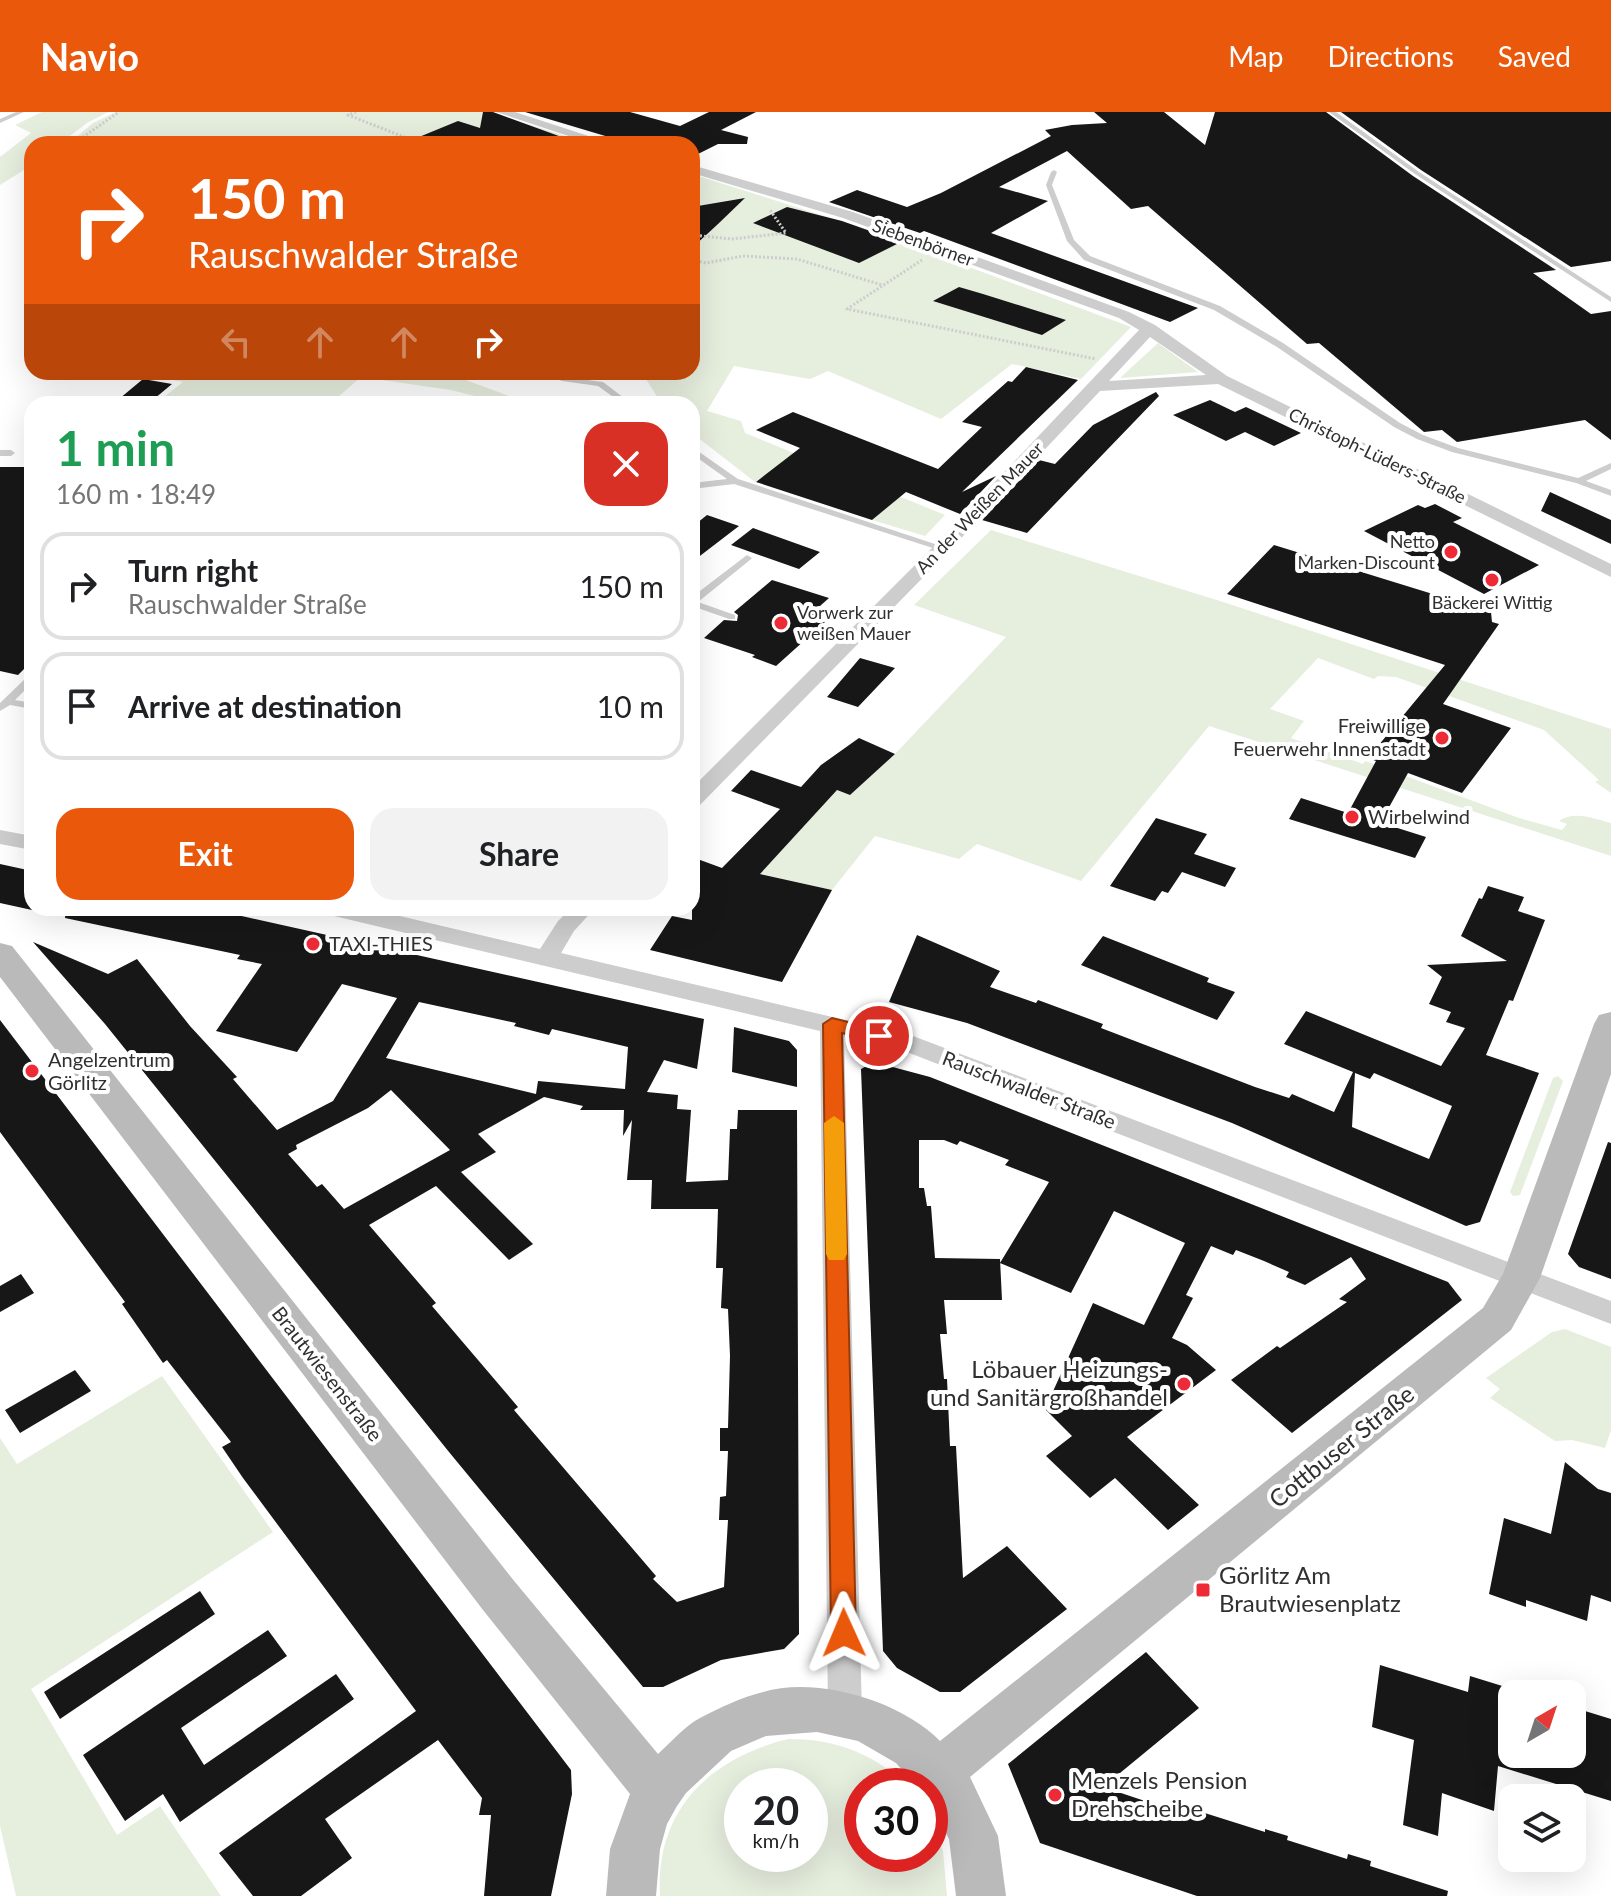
<!DOCTYPE html>
<meta charset="utf-8">
<style>
body{margin:0;font-family:Lato,sans-serif;background:#f2f2f2;color:#202124;height:100vh;display:flex;flex-direction:column;font-size:30px;white-space:nowrap}
*{box-sizing:border-box;margin:0}
p{font-size:26px;color:#757577}
.icon{flex:none;width:44px;height:44px;fill:none;stroke:currentColor;stroke-width:2;stroke-linecap:round;stroke-linejoin:round}
.map{position:relative;flex:1;overflow:hidden}
.drawer{position:absolute;left:24px;top:284px;width:676px;height:520px;display:flex;flex-direction:column;background:#fff;border-radius:24px;box-shadow:0 8px 32px #0002}
.drawer>*{flex:none}
.hud{position:absolute;left:24px;top:24px;width:676px;height:244px;border-radius:24px;box-shadow:0 8px 32px #0002;background:#ea580c;color:#fff;overflow:hidden}
.needle{width:52px;rotate:39deg}
.fabs{position:absolute;left:1498px;top:1568px;display:grid;gap:16px}
.fabs a{display:grid;place-items:center;width:88px;height:88px;border-radius:16px;background:#fff;box-shadow:0 8px 32px #0002;font-size:40px}
.speed{position:absolute;left:724px;top:1656px;display:flex;gap:16px;font-size:40px;font-weight:700;text-align:center}
.speed>*{display:grid;place-content:center;width:104px;height:104px;border-radius:50%;background:#fff;box-shadow:0 8px 32px #0002;line-height:1}
.speed small{font-size:20px;font-weight:400}
.speed .limit{border:12px solid #d22;background:#fff;color:#111}
.pin{position:absolute;display:grid;place-items:center;width:68px;height:68px;color:#fff;margin:-34px;border:4px solid #fff;border-radius:50%;box-shadow:0 2px 8px #0007}
.me{position:absolute;width:88px;margin:-44px;rotate:359deg;stroke-linejoin:round;filter:drop-shadow(0 0 6px #0008)}
.turn{display:flex;align-items:center;gap:28px;height:168px;padding:0 32px;font-size:36px}
.turn .icon{width:104px;height:104px;stroke-width:2.5}
.turn b{display:block;font-size:56px;line-height:68px}
.lanes{display:flex;align-items:center;height:76px;padding:0 32px;background:#0003;justify-content:center;gap:40px;direction:ltr}
.lanes .off{opacity:.35}
.round{display:grid;place-items:center;flex:none;width:84px;height:84px;border-radius:24px;background:#f2f2f2}
.headline{display:flex;align-items:center;justify-content:space-between;height:136px;padding:0 32px}
h1{font-size:48px;font-weight:700;line-height:60px;color:#1e9e55}
.primary-button{display:flex;gap:16px;margin-top:auto;padding:16px 32px}
.primary-button a{flex:1;height:92px;border-radius:24px;background:#ea580c;color:#fff;font-size:32px;font-weight:700;line-height:92px;text-align:center}
.primary-button a+a{background:#f2f2f2;color:#202124}
ul{padding:0;list-style:none}
li{display:flex;align-items:center;gap:24px;height:108px;margin:0 16px 12px;padding:0 16px;border:4px solid #e0e0e0;border-radius:24px}
li div{flex:1}
li b{display:block;font-size:30px}
li em{font-style:normal}
header{display:flex;align-items:center;gap:48px;box-sizing:border-box;height:112px;padding:0 40px;background:#ea580c;color:#fff}
header strong{font-size:38px}
nav{display:flex;gap:44px;margin-inline-start:auto;font-size:28px}
.map>svg:first-child{display:block}
</style>
<header>
<strong>Navio</strong>
<nav><a>Map</a><a>Directions</a><a>Saved</a></nav>
</header>
<div class="map">
<svg width="1611" height="1784" viewBox="0 0 1611 1784">
<rect width="100%" height="100%" fill="#fff"/>
<path fill="#e6eede" fill-rule="evenodd" d="M42,0H108L87,11L59,32H32V53L0,73V45L31,21L15,13Z
M116,0H490L590,32H68L93,11Z
M692,62L869,118L1131,215L1081,267L1012,252L941,307L828,259L810,267L734,254L707,299L741,309L745,321L945,403L925,424L872,408L880,400L765,363L755,370L692,321V292H662L642,261L692,260Z
M1158,231L1198,260L1121,266V265Z
M171,260H463V267L509,284L565,292H506L451,278L361,265L330,292H155L183,270L163,266Z
M991,418L1223,490L1611,617V681L1595,670L1599,668L1544,618L1396,565L1378,564L1374,567L1318,546L1270,597L1304,609L1291,626L1363,652L1365,649L1519,706L1562,718L1567,712L1559,709C1575,698 1594,707 1611,711V744L1209,614L1081,769L977,732L959,747L875,724L832,778L756,761L836,678L850,683L895,642L1006,525L914,493Z
M1558,964L1563,969L1520,1083L1513,1084L1510,1080L1553,966Z
M1565,1217L1611,1235V1318L1605,1336L1572,1328L1555,1329L1490,1286L1500,1277L1486,1266L1552,1220Z
M162,1264L273,1420L31,1577L117,1723L160,1694L221,1784H16L0,1714V1326L17,1352Z
M788,1627C837,1627 872,1641 908,1674H862V1742H930V1705L943,1739L947,1784H660C655,1698 710,1646 788,1627ZM742,1674H810V1742H742Z"/>
<path fill="#171717" fill-rule="evenodd" d="M483,0H493L567,27L555,32H402L458,9L480,16Z
M525,0H630L680,14L709,0H756L721,18L748,25L747,32H718L692,45V32H632Z
M1094,0H1164L1205,33L1215,0H1326L1413,64L1556,158L1533,161L1591,202L1611,199V328L1585,308L1457,330L1442,318L1424,320L1319,231L1307,232L1148,94L1131,97L1067,39L999,75L1048,89L991,121L1198,196L1170,210L924,119L920,121L829,90L857,78L907,95L941,81L1051,24L1045,18L1072,13L1107,11Z
M1341,0H1611V149L1571,155L1421,58Z
M745,86L718,112L692,136V95Z
M787,95L842,109L901,130L859,151L753,111Z
M959,175L983,182L1066,208L1042,223L933,189Z
M1026,255L1078,268L962,380L996,364L960,402L906,380L872,408L756,370L800,336L756,318L793,300L938,357L982,315L962,310L1008,269L1012,270Z
M143,267L172,272L148,292H113Z
M1156,280L1159,284L1027,421L982,408L1039,348L1055,352L1093,313Z
M1210,288L1235,300L1246,295L1301,321L1274,334L1245,320L1226,329L1173,303Z
M0,355H32V549L18,563L0,559Z
M1550,380L1611,408V432L1541,399Z
M1435,392L1462,406L1453,410L1539,453L1484,482L1364,419L1418,393L1425,396Z
M707,403L739,414L692,450V415Z
M753,416L820,440L799,457L731,433Z
M1274,433L1491,500L1492,510L1499,512L1443,592L1511,616L1462,681L1408,661L1382,708L1389,710L1388,713L1426,725L1415,746L1289,707L1301,686L1348,701L1376,649L1368,646L1445,553L1227,482Z
M772,468L829,486L820,494L825,496L814,506L825,510L776,554L752,545L755,543L704,526L724,508L737,509L738,503L734,500Z
M860,546L895,556L858,595L827,585Z
M859,626L895,642L850,683L837,678L760,762L832,778L782,870L650,838L672,804L692,808V745L722,756L780,697L731,679L751,658L801,675L821,653Z
M1156,706L1207,722L1194,742L1236,756L1225,775L1182,760L1168,781L1162,779L1155,789L1110,774Z
M0,752L32,759V798L0,791Z
M1488,774L1524,785L1518,799L1545,808L1513,889L1509,888L1486,943L1539,961L1480,1110L1466,1114L1232,1011L967,911L889,890L917,823L1000,859L990,875L1036,891L1038,888L1103,912L1101,916L1255,975L1289,986L1292,982L1334,1000L1353,960L1284,932L1306,899L1441,954L1465,916L1446,910L1451,900L1429,892L1442,865L1427,853L1507,849L1461,824L1479,786L1482,787ZM1355,961L1370,967L1374,961L1452,994L1429,1047L1352,1015Z
M66,796H206L704,907L697,957L664,948L647,980L678,983L677,997L691,998L686,1070L728,1068L730,1017H737L738,998H797L799,1522L784,1537L721,1548L663,1575H643L449,1340L105,912L33,830L108,862L137,847L190,914L237,965L233,967L277,1018L333,989L397,886L342,872L297,940L216,919L262,852L237,847L240,843L65,806ZM419,890L516,911L514,914L549,923L552,917L628,935L625,977L538,969L536,982L386,946ZM391,978L450,1038L344,1097L322,1072L317,1075L288,1042L297,1037L296,1033L368,996ZM544,985L583,994L580,998H624L623,1024L632,1008L627,1068H652L651,1097H718L716,1156H723L721,1196L728,1197L730,1244L728,1316H720V1339H728L726,1384L720,1385L719,1408H728L724,1475L677,1490L653,1467L656,1464L514,1298L518,1295L432,1194L436,1191L369,1113L436,1074L509,1148L533,1132L461,1060L496,1040L478,1022Z
M1103,824L1209,866L1207,870L1235,880L1217,908L1081,853Z
M0,908L571,1658L572,1682L551,1784H484L491,1703H479L482,1686L438,1628L325,1707L352,1746L301,1784H253L219,1741L416,1599L243,1366L222,1335L231,1330L167,1248L163,1251L122,1192L125,1190L0,1020Z
M734,915L789,929L797,938V975L732,960Z
M874,950L930,965L1448,1170L1462,1188L1292,1321L1231,1268L1277,1234L1280,1236L1347,1190L1339,1187L1366,1167L1351,1145L1305,1173L1286,1165L1289,1160L1264,1149L1236,1138L1233,1143L1211,1134L1186,1183L1193,1186L1172,1226L1187,1233L1216,1258L1127,1325L1199,1393L1168,1418L1115,1366L1090,1386L1046,1344L1072,1324L1045,1297L1093,1191L1144,1213L1185,1131L1114,1099L1071,1181L1000,1151L1049,1070L1005,1053L1009,1048L960,1029L957,1033L944,1028H919V1076H924L927,1094H931L935,1146L1000,1147L1002,1188H944L947,1222H940L944,1267H947L950,1334H956L963,1466L1007,1434L1067,1497L960,1580H940L897,1556L883,1539L861,957Z
M1608,1030L1611,1031V1167L1579,1155L1568,1142Z
M21,1162L34,1181L0,1200V1174Z
M75,1258L91,1279L20,1321L5,1298Z
M1565,1350L1598,1377L1611,1381V1490L1591,1483L1587,1509L1526,1488V1495L1489,1482L1504,1406L1551,1422Z
M200,1479L215,1502L60,1607L44,1580Z
M268,1518L287,1544L181,1616L204,1653L336,1562L354,1587L180,1710L163,1682L125,1709L83,1643Z
M1146,1540L1199,1596L1103,1675L1172,1698L1173,1691L1265,1720V1717L1288,1724L1287,1728L1347,1747L1348,1742L1371,1749L1370,1754L1448,1779L1447,1784H1197L1040,1731L1008,1652Z
M1380,1553L1468,1580L1470,1564L1512,1577V1642H1572V1595L1611,1607V1689L1498,1654L1494,1699L1442,1681L1438,1724L1403,1713L1414,1628L1372,1615Z"/>
<g fill="none" stroke-linecap="round" stroke-linejoin="round">
<path stroke="#cdcdcd" stroke-width="3" stroke-dasharray="2 2" stroke-linecap="butt" d="M356,0L348,3L422,32
M73,32L119,0
M522,32L536,27
M692,123L732,127L786,121L770,98
M692,148L706,151L743,144L797,147L882,173
M922,148L847,197L1096,247"/>
<path fill="#cdcdcd" fill-rule="evenodd" d="M16,0H24L0,11V7Z
M1329,0H1336L1419,60L1611,185V190L1415,62Z
M1054,58L1057,60L1052,73L1074,128L1090,144L1220,194L1283,231L1400,311L1423,323L1458,336L1578,366L1611,351V357L1586,369L1611,378V384L1576,371L1452,340L1417,327L1394,315L1277,235L1214,198L1084,148L1067,129L1046,73L1051,60Z
M535,260H547L563,265L603,270L632,292H623L598,274L562,269Z
M692,335L738,367L947,436L945,438H939L734,372L692,377V371L727,367L692,342Z
M0,338H11L15,341L11,344H0Z
M747,443L752,446L750,448L698,490L735,503V507H729L692,494V485Z
M32,563V571L15,588L32,591V597L10,593L0,599V591L28,564Z"/>
<path fill="#cdcdcd" fill-rule="evenodd" d="M496,0H515L613,32H593Z
M692,53L853,100L1129,200L1155,213L1227,264L1611,452V465L1218,272L1100,279L948,440L700,693L692,695V676L936,432L1139,218L1119,206L843,106L692,61ZM1150,225L1206,263L1109,269Z
M0,718L32,724V738L0,732Z
M323,796H366L540,837L558,809L571,796H595L574,819L561,841L913,924L1611,1189V1212L899,937L844,925L862,1601L857,1612L845,1617L833,1612L828,1601L820,919L334,804L326,801Z"/>
<path fill="#bababa" fill-rule="evenodd" d="M0,831L12,834L515,1470L658,1642C671,1630 685,1614 700,1606C719,1596 742,1585 763,1580C817,1564 901,1589 940,1629L1483,1196L1503,1162L1594,912L1599,903L1611,900V962L1540,1166L1511,1218L970,1665L998,1724L1006,1784H956L949,1727L930,1689V1674H917L896,1651L858,1629L817,1620L766,1624L731,1639L686,1681L677,1694L667,1712L660,1737L656,1784H606L610,1737L630,1682L483,1498L0,865Z"/>
</g>
<path fill="#ea580c" stroke="#983908" stroke-width="2" d="M832,906L885,919L888,924L879,930L842,921L856,1521L852,1529L844,1532L835,1529L831,1521L823,912Z"/>
<path fill="#f59e0b" d="M834,1004L844,1011L847,1142L844,1148H829L826,1142L824,1011Z"/>
<g fill="#ef2a37" stroke="#fff" stroke-width="3">
<circle cx="1451" cy="440" r="8"/>
<circle cx="1492" cy="468" r="8"/>
<circle cx="781" cy="511" r="8"/>
<circle cx="1442" cy="626" r="8"/>
<circle cx="1352" cy="705" r="8"/>
<circle cx="313" cy="832" r="8"/>
<circle cx="32" cy="959" r="8"/>
<circle cx="1184" cy="1272" r="8"/>
<rect x="1195" y="1470" width="16" height="16" rx="4"/>
<circle cx="1055" cy="1683" r="8"/>
</g>
<g text-anchor="middle" stroke-width="8" stroke-linejoin="round" paint-order="stroke">
<g font-size="18" fill="#303030" stroke="#fff">
<text transform="translate(923 131) rotate(20)" y="6">Siebenbörner</text>
<text transform="translate(1377 344) rotate(26)" y="6">Christoph-Lüders-Straße</text>
<text transform="translate(980 396) rotate(-46)" y="6">An der Weißen Mauer</text>
</g>
<g font-size="18" fill="#303030" stroke="#fff" text-anchor="end">
<text x="1435" y="436">Netto<tspan x="1435" dy="21">Marken-Discount</tspan></text>
<text x="1492" y="497" text-anchor="middle">Bäckerei Wittig</text>
<text x="797" y="507" text-anchor="start">Vorwerk zur<tspan x="797" dy="21">weißen Mauer</tspan></text>
</g>
<g font-size="20" fill="#303030" stroke="#fff" text-anchor="start">
<text x="1426" y="621" text-anchor="end">Freiwillige<tspan x="1426" dy="23">Feuerwehr Innenstadt</tspan></text>
<text x="1368" y="712">Wirbelwind</text>
<text x="329" y="839">TAXI-THIES</text>
<text x="48" y="955">Angelzentrum<tspan x="48" dy="23">Görlitz</tspan></text>
</g>
<g font-size="20" fill="#303030" stroke="#fff">
<text transform="translate(1029 978) rotate(21)" y="7">Rauschwalder Straße</text>
<text transform="translate(327 1262) rotate(52)" y="7">Brautwiesenstraße</text>
</g>
<g font-size="24" fill="#303030" stroke="#fff" text-anchor="start">
<text x="1168" y="1266" text-anchor="end">Löbauer Heizungs-<tspan x="1168" dy="28">und Sanitärgroßhandel</tspan></text>
<text x="1219" y="1472">Görlitz Am<tspan x="1219" dy="28">Brautwiesenplatz</tspan></text>
<text x="1071" y="1677">Menzels Pension<tspan x="1071" dy="28">Drehscheibe</tspan></text>
</g>
<g font-size="24" fill="#303030" stroke="#fff">
<text transform="translate(1342 1335) rotate(-39)" y="8">Cottbuser Straße</text>
</g>
</g>
</svg>
<div class="fabs">
<a><svg class="needle" viewBox="-14 -14 28 28"><path d="M0-13l5 13h-10z" fill="#e53935"/><path d="M0 13l5-13h-10z" fill="#757577"/></svg></a>
<a><svg class="icon" aria-label="layers" viewBox="0 0 24 24"><path d="M12 4l9 5-9 5-9-5zM3 14l9 5 9-5"/></svg></a>
</div>
<div class="speed"><div>20<small>km/h</small></div><div class="limit">30</div></div>
<div class="pin" style="left:879px;top:924px;background:#d93025"><svg class="icon" aria-label="arrive" viewBox="0 0 24 24"><path d="M6 21V4h12l-3 4 3 4H6"/></svg></div>
<svg class="me" style="left:844px;top:1521px" viewBox="-20 -20 40 40"><path d="M0-17L14 15 0 8-14 15z" fill="#ea580c" stroke="#fff" stroke-width="4"/></svg>
<div class="hud">
<div class="turn"><svg class="icon" aria-label="right" viewBox="0 0 24 24"><path d="M7 20v-9h11M14 6l5 5-5 5"/></svg><div><b>150 m</b>Rauschwalder Straße</div></div>
<div class="lanes"><svg class="icon off" aria-label="left" viewBox="0 0 24 24"><path d="M17 20v-9H6M10 6l-5 5 5 5"/></svg><svg class="icon off" aria-label="ahead" viewBox="0 0 24 24"><path d="M12 20V5M6 11l6-6 6 6"/></svg><svg class="icon off" aria-label="ahead" viewBox="0 0 24 24"><path d="M12 20V5M6 11l6-6 6 6"/></svg><svg class="icon" aria-label="right" viewBox="0 0 24 24"><path d="M7 20v-9h11M14 6l5 5-5 5"/></svg></div>
</div>
<section class="drawer">
<div class="headline"><div><h1>1 min</h1><p>160 m · 18:49</p></div><a class="round" style="background:#d93025;color:#fff"><svg class="icon" aria-label="close" viewBox="0 0 24 24"><path d="M6 6l12 12M18 6L6 18"/></svg></a></div>
<ul>
<li><svg class="icon" aria-label="right" viewBox="0 0 24 24"><path d="M7 20v-9h11M14 6l5 5-5 5"/></svg><div><b>Turn right</b><p>Rauschwalder Straße</p></div><em>150 m</em></li>
<li><svg class="icon" aria-label="arrive" viewBox="0 0 24 24"><path d="M6 21V4h12l-3 4 3 4H6"/></svg><div><b>Arrive at destination</b></div><em>10 m</em></li>
</ul>
<div class="primary-button"><a>Exit</a><a>Share</a></div>
</section>
</div>
